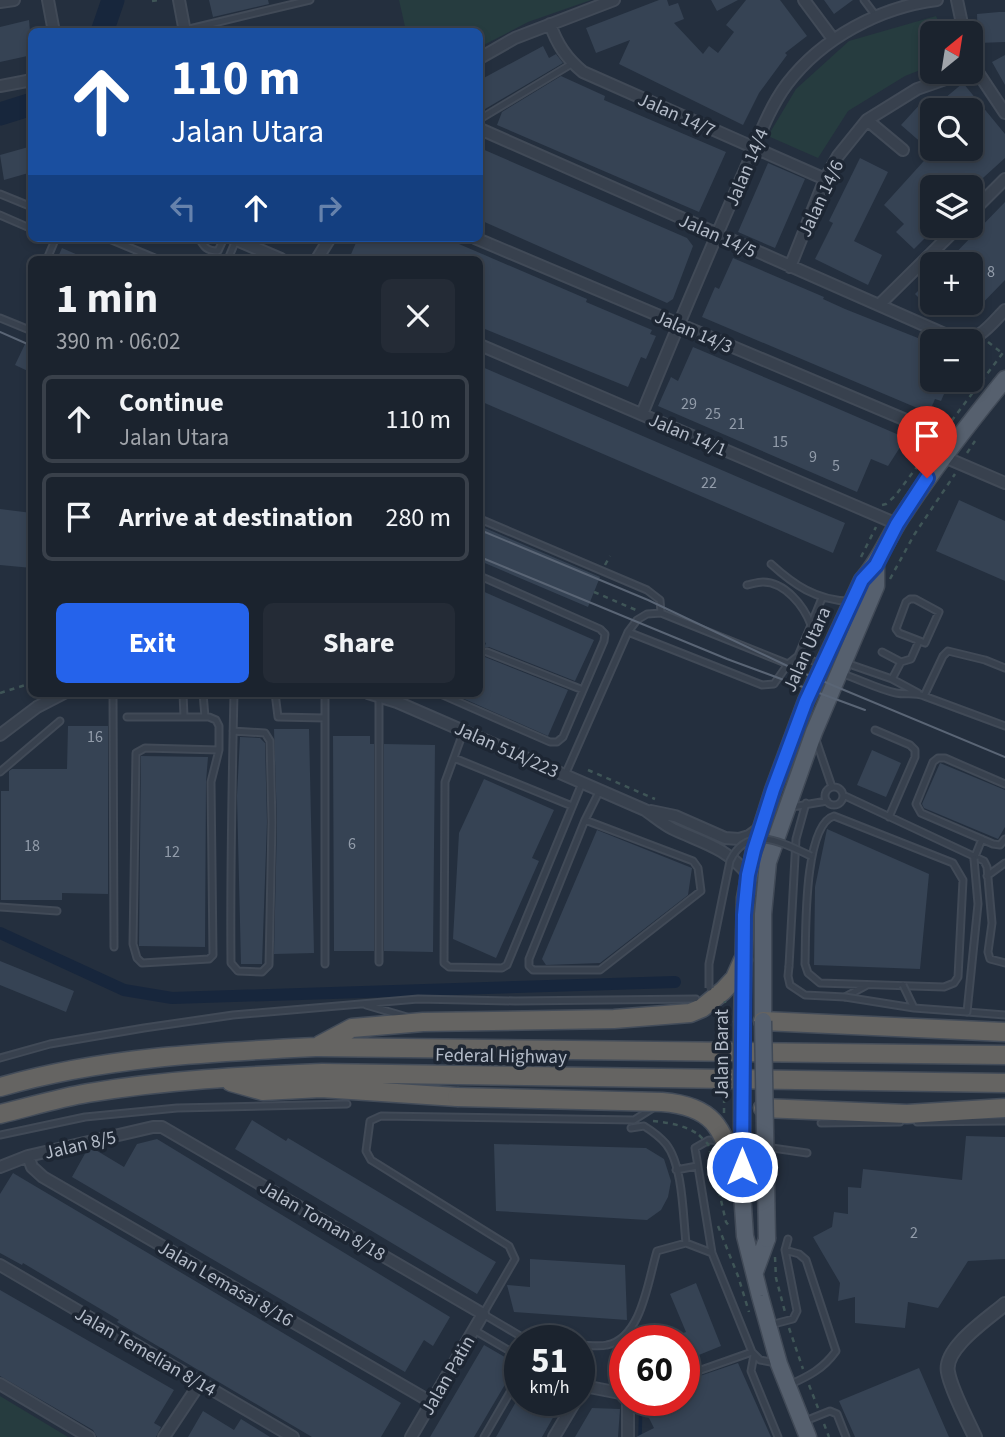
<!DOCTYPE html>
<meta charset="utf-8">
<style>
body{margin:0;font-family:"Source Sans 3",sans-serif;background:#242b36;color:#f1f3f6;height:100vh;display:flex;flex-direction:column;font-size:26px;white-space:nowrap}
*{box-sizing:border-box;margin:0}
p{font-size:23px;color:#a0a4aa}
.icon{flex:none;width:38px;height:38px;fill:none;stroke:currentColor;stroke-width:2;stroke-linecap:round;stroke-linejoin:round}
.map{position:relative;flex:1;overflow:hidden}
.drawer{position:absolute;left:28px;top:256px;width:455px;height:441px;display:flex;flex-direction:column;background:#1b232e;border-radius:10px;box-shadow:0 4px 10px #0003,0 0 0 2px #39404a}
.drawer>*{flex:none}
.guide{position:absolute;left:28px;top:28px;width:455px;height:214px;border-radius:10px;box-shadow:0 4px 10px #0003,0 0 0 2px #39404a;background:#1a4fa0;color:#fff;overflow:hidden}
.needle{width:46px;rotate:30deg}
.buttons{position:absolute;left:920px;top:21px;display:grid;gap:14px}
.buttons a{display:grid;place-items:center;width:63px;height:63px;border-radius:10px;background:#1b232e;box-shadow:0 4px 10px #0003,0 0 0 2px #39404a;font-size:35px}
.speed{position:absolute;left:504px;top:1325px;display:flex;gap:14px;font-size:35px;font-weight:700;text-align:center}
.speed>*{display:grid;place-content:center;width:91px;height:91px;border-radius:50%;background:#1b232e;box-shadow:0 4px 10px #0003,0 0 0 2px #39404a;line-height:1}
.speed small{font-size:18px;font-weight:400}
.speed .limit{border:10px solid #d22;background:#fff;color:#111}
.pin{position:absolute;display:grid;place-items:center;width:60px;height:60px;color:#fff;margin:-72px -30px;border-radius:50% 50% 50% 0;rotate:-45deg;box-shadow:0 0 7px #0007}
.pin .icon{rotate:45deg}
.me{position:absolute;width:77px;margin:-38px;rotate:0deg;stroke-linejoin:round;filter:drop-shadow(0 0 5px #0008)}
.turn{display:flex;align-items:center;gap:24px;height:147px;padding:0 28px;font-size:32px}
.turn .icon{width:91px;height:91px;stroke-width:2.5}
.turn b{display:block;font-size:49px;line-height:60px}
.lanes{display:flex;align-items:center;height:66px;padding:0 28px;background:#0003;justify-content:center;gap:35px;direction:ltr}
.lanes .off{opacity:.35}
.round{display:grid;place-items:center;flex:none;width:74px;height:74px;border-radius:10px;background:#242b36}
.overview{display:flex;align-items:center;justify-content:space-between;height:119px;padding:0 28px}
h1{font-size:42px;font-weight:700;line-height:52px}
.primary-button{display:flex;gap:14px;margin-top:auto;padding:14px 28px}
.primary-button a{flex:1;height:80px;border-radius:10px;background:#2563eb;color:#fff;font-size:28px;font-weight:700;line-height:80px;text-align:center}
.primary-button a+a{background:#242b36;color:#f1f3f6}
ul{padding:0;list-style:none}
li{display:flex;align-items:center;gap:21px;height:88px;margin:0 14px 10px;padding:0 14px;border:4px solid #39404a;border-radius:10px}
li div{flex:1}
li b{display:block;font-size:26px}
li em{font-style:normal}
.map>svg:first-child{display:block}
</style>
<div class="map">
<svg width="1005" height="1437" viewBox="0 0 1005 1437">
<rect width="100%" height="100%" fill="#242f3e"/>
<path fill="#263c3f" d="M399,0H591L528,22L480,47V32L406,31Z
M936,16L944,33H933V65L905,76L848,111L818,158L768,136L796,89L849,41Z
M0,1396L68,1437H0Z"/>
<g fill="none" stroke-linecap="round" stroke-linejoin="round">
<path stroke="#17263c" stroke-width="3.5" d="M640,1437L641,1400"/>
<path stroke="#17263c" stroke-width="12" d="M0,933L124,990L172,998L675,982"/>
<path stroke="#17263c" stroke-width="23" d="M102,32L113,0
M0,114L32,104"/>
</g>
<path fill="#364354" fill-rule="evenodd" d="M209,0H268L269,4L213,17Z
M659,0H667L669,6L678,3L684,19L674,23L703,54L709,46L718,53L734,32L726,25L746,0H780L807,36L785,53L787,55L759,93L743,125L619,64L630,40L596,53L586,28Z
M711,0H738L717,11Z
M824,0H853L834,14Z
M999,12H1005V42L978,43L977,14Z
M29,20L32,55L0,62V27Z
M543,46L549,58L556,54L563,63L480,112V80Z
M1005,55V85L992,62Z
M561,76L605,96L604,100L726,152L699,212L497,125L502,112Z
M963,83L1005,134V158L973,187H933V230L914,249L896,232L904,224L884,205L932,152L901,125L923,101L932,109ZM932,110H971V149H963L960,152L956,149H935L933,151Z
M32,146V172L4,180L0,155Z
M480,148L687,238L693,246L673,299L667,303L480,220Z
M860,158L888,172L854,241L882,255L868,285L815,259L833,223L829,221Z
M768,163L805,179L775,248L738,232Z
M1005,202V280L971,315V264H945Z
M358,238H453L452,241L587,299L586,302L652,330L650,334L656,336L646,359L641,357L628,387L480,327V259H349Z
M62,248L87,259H57Z
M733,258L824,297L823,299L845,309L933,344V380H950L941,401L935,399L929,413L702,317L715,287L719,289Z
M933,276V312L915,294Z
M25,344L32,347V373L15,365Z
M693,347L797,391L906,438L888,466L871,459L857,492L658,406L671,377L678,381Z
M480,366L845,523L833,553L480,401Z
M959,500L1005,521V581L936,551Z
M0,509L32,513V568L0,565Z
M480,526L600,577L588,607L480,561Z
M480,590L594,640L575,681L489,647L484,648L486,643L480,640Z
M482,652L485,657L568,690L548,736L451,693H480V658Z
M68,726H108V894L62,893V900H1V791H9V771L12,769H67Z
M274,729H309L314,953L274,954L277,822Z
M333,736H370V744H374V951H334Z
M240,737L260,738L265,743L267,822L262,964H241L237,796Z
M384,744L435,745L433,952L384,951Z
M872,750L901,763L886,797L857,785Z
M141,756L208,757L206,782L205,947L139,946Z
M940,763L1005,790V827L998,839L924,808L922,804Z
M484,779L554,810L532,858L539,861L496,958L453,939L459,833Z
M827,829L929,874L920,969L814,965L815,887Z
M597,830L692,868L688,895L600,963L546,965L542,959Z
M0,961L74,991L66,1012L0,985Z
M252,1120L286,1141L288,1138L496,1262L477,1294L235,1149Z
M966,1136L1005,1137V1259L968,1261L938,1308L908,1302L905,1328L855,1323V1297L838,1301L840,1283L813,1237L832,1227L834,1212L848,1214V1187L861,1188L863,1169L962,1180Z
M157,1139L450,1317L433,1346L424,1340L405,1372L72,1177L87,1150L94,1149L124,1167L137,1144Z
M494,1144L646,1148L664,1159L671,1181L668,1197L661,1210L647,1220L496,1211Z
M13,1173L401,1403L381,1437H312L117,1322L119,1320L23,1263L22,1265L0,1253V1194Z
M530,1259L625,1265L627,1320L514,1312L507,1285L530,1287Z
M696,1283L721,1346L684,1361V1340H665L686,1332L670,1294Z
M0,1290L174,1390L154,1423L161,1427L156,1437H97L93,1430L0,1376Z
M484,1345L517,1364L474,1437H430Z
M738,1363L771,1437H636L654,1428L648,1416L656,1409L654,1400H684V1384L692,1382L691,1379Z
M919,1368L949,1437H855L839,1401Z
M517,1400H563L542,1437H496Z
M592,1408L620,1409L618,1437H575Z
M203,1411L234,1430L241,1419L270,1437H188Z"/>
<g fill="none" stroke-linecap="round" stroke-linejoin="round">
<g stroke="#414a57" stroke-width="9">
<path id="service" d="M864,0L876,16
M185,30L310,0
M480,119L573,63
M0,194L32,207
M0,215L32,229
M107,238L157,259
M199,238C204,247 207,251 218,251L224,238
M47,259L55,240L51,238
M228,259L236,240
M0,318L32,331
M480,519L647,590L660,600L661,613
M771,564C794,585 816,600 848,601
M747,585C752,584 758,582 763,582C785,582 804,606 811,625L798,656
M910,599H915L939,612L925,643L899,633L896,629L906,602Z
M811,625L822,598
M628,632L762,685L774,684L788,664
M487,652L583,690
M882,652L901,662
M846,663L892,679L918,693
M843,674C861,680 878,689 896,693C906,695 915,692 924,696L943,656L948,651L985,660L1005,668
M892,679L901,662L911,659L919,641
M113,693L114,947
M183,693L184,717
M203,693L205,717
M275,693L278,717L325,718
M438,693L550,742H557L563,737L604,641L605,634L600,629L480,576
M924,696L1005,726
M127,717H209L216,720L219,726V750L211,782L213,955L209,959L142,963L137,958L133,944L136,753L145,748L219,750
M464,730L445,782L444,963L449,967L502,968L507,965L582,783
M875,730L910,745L915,750V757L889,817
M233,731L265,733L270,741L272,822L269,965L262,972L238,971L231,963C230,873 232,783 234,693
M816,740L832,787
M454,758L572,806
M0,772L60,721
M565,775L628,632L637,620L647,614L661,613L788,664L798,656L822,664
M1005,784L945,758H938L933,762L916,804L921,813L993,844L1000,845L1005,839
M825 796a9 9 0 1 1 18 0a9 9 0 1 1-18 0Z
M843,795L984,861L987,867L992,923L988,952L990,959L1005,963
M792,807L827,801
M834,816L953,863L963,880L958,977L954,983L944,987L820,983L808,973L805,964C806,936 803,825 834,816Z
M585,820L693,861L698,868L701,891L600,970H533L529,966V959Z
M585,820L600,790
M974,859L982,839
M987,876L1005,863
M0,907L57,911
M379,962V695
M325,964V693
M789,966L796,839L806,803
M845,997L867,985
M366,1005L407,1017
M967,1012L1005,1015
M0,1058L50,1044L144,1028L233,1015L418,999L515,1001L696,999
M917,1122L1005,1121
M821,1123L900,1122
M0,1135L85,1117L177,1108L347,1104
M721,1141L709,1140L695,1148L712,1253L752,1352
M745,1144L807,1153
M676,1170L697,1166
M686,1243L712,1253
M785,1250L799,1254L806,1260L836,1351C823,1369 809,1376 789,1385
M770,1325L793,1319L797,1311L785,1250L788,1239
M474,1330L520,1357
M536,1340H527L483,1314L515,1259L509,1246L371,1160L366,1151L370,1121L381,1116L634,1120L653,1108
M579,1345C588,1345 599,1347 607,1345C642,1338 648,1280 657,1251L686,1243C683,1216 683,1165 666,1144C660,1137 652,1131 644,1126L631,1128
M754,1355L751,1371L778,1437
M684,1376L752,1352L760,1360L776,1363
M805,1421L830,1411L837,1414L846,1437
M484,1437L520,1375"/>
</g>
<g stroke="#414a57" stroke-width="14">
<path id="minor" d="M48,0L54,32
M179,0L185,32
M804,0L833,39
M957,0L964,33
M0,2L14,0
M550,24C557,44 566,58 583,72L825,179
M971,57L975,68L1005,113
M480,58L515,38L614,0
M0,86L32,80
M867,120L903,150
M480,129L958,340C979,342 991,324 1005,310
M971,213L1005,179
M232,238L281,259
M475,238L913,423
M317,259L330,238
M790,267L825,179L838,156L867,120L917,89L966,72
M880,304L959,226
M480,345L897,524
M642,414C674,335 707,257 741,179C756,147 766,112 787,84C822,38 880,7 937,0
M942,456L1005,483
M368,693L397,702L645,810C654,816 663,824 673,829C703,843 727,848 748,875
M0,735L37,707L64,693
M651,811L675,816L725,838L739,839L749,836L760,828
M28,1156L32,1167L43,1177L431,1402
M0,1167L28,1156L153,1127H162L483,1314L411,1437
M0,1265L293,1437
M0,1384L89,1437
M579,1394L584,1386L625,1394
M628,1400V1437
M164,1437L200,1383
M554,1437L576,1400"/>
</g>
<g stroke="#414a57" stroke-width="16">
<path id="tertiary" d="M975,1437C967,1419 951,1390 948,1372C943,1348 989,1318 1005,1304"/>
</g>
<g stroke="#414a57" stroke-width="19">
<path id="primary" d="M742,1021L745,898L754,850L773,790L806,701L862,580C881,559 889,534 905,512C936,465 970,422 1005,379
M763,1021V914L768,862L814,732L876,586V565
M742,1192L745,1236L760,1296L779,1364L808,1437
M755,1272L767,1239"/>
</g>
<g stroke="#434c59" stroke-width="21">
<path id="trunk" d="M763,1021L1005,1032
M320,1045L352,1028L423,1022L614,1019L690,1013L702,1008L723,991L735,978L743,960
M231,1082L263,1091L321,1088L457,1097
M0,1087C103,1057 211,1052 317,1047L1005,1055
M763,1108L907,1114L1005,1108
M0,1114C29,1107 59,1098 88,1093C166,1080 244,1076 322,1073L1005,1083"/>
</g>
<path stroke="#3f5557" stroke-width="2.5" stroke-dasharray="5 5" stroke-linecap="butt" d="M152,1L158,0
M988,342L1002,353
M921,429L936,439
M967,453L975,441
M882,505L886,504L895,496L1005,350
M861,557L876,527
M605,565L610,556
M890,579L914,535L955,474
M594,592L636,610
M0,693L32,683
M588,770L655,799
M653,1121C670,1123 685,1125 699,1135
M710,1152L726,1222L730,1227
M718,1226L738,1276L749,1312
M775,1257L776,1278L785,1312
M789,1328L803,1369
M809,1385L818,1408
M824,1424L829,1437"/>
<use href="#service" stroke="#38414e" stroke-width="5"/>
<use href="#minor" stroke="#38414e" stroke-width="10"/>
<use href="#tertiary" stroke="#38414e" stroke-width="12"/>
<use href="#primary" stroke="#56606e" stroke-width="16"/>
<use href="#trunk" stroke="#656462" stroke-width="18"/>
<path stroke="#5a6575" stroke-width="2" d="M0,332L32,346
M480,530L648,600L796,670L1005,757
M480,557L727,659L865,710"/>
<g stroke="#414a57" stroke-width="9" stroke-linecap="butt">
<path id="service-bridge" d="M789,966L788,976L790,985L805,995L845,997L914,1008L967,1012L978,904L974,859
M903,985L914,1008
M709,988V964L730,861C748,823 783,843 811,856"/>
</g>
<g stroke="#414a57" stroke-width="19" stroke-linecap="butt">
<path id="primary-bridge" d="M763,1021L767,1239
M742,1186V1021"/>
</g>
<g stroke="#434c59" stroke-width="21" stroke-linecap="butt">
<path id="trunk-bridge" d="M457,1097L662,1102C726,1107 723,1140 742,1192"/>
</g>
<path stroke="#3f5557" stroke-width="2.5" stroke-dasharray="5 5" stroke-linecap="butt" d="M724,1113L725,1001
M699,1135L708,1144L710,1152"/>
<use href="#service-bridge" stroke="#38414e" stroke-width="5"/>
<use href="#primary-bridge" stroke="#56606e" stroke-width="16"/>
<use href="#trunk-bridge" stroke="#656462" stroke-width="18"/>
</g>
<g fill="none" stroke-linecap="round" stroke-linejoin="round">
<g stroke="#184099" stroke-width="18">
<path id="route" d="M742,1167L744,915L748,875L754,850L773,790L806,701L862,580L876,565L897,524L927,478"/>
</g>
<use href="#route" stroke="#2563eb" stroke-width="12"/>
</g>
<g text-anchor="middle" stroke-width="7" stroke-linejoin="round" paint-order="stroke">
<g font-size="16" fill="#929caa">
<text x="991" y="277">8</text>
<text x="689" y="409">29</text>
<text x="713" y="419">25</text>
<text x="737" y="429">21</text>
<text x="780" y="447">15</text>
<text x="813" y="462">9</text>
<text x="836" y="471">5</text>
<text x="709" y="488">22</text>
<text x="95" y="742">16</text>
<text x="352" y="849">6</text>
<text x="32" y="851">18</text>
<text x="172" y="857">12</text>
<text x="914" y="1238">2</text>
</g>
<g font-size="19" fill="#b4bcc9" stroke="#1d2633">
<text transform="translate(677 114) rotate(24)" y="7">Jalan 14/7</text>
<text transform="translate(746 167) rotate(-67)" y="7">Jalan 14/4</text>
<text transform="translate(820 198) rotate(-65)" y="7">Jalan 14/6</text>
<text transform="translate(718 235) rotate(24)" y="7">Jalan 14/5</text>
<text transform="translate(694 331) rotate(23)" y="7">Jalan 14/3</text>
<text transform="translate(688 434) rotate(23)" y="7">Jalan 14/1</text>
<text transform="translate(806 649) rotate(-66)" y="7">Jalan Utara</text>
<text transform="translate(507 749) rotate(24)" y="7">Jalan 51A/223</text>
<text transform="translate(721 1054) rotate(-90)" y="7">Jalan Barat</text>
<text transform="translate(501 1055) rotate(1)" y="7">Federal Highway</text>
<text transform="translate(80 1144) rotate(-13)" y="7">Jalan 8/5</text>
<text transform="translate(323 1220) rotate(30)" y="7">Jalan Toman 8/18</text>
<text transform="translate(226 1283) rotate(30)" y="7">Jalan Lemasai 8/16</text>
<text transform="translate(146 1351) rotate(30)" y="7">Jalan Temelian 8/14</text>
<text transform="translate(447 1375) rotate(-60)" y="7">Jalan Patin</text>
</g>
</g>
</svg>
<div class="buttons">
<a><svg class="needle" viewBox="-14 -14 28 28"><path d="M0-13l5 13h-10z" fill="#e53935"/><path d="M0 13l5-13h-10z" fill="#a0a4aa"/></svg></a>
<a><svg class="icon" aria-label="search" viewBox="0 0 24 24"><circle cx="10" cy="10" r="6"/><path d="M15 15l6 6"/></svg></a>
<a><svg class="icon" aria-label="layers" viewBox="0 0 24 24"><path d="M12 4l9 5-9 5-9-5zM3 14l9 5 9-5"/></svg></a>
<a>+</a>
<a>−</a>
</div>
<div class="speed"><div>51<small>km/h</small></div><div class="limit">60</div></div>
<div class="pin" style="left:927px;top:478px;background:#d93025"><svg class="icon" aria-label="arrive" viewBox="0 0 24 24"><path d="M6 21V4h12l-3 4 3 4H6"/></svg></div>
<svg class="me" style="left:742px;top:1167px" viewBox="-20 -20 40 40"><circle r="17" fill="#2563eb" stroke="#fff" stroke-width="3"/><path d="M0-11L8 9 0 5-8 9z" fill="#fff"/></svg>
<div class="guide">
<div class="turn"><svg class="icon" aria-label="ahead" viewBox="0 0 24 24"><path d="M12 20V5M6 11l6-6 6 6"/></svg><div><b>110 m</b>Jalan Utara</div></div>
<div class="lanes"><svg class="icon off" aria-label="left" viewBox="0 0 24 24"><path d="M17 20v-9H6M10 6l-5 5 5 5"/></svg><svg class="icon" aria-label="ahead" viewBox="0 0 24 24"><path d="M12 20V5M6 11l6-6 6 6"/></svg><svg class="icon off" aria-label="right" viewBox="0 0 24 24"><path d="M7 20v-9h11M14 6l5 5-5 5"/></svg></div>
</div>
<section class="drawer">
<div class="overview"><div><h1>1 min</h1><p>390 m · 06:02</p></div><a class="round"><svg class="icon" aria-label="close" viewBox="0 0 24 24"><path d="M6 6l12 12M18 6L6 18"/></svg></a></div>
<ul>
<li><svg class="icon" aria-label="ahead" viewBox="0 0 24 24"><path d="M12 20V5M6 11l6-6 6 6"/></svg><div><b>Continue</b><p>Jalan Utara</p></div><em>110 m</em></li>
<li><svg class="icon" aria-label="arrive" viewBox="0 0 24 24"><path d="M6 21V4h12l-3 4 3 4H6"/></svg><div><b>Arrive at destination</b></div><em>280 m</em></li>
</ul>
<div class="primary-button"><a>Exit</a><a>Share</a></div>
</section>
</div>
